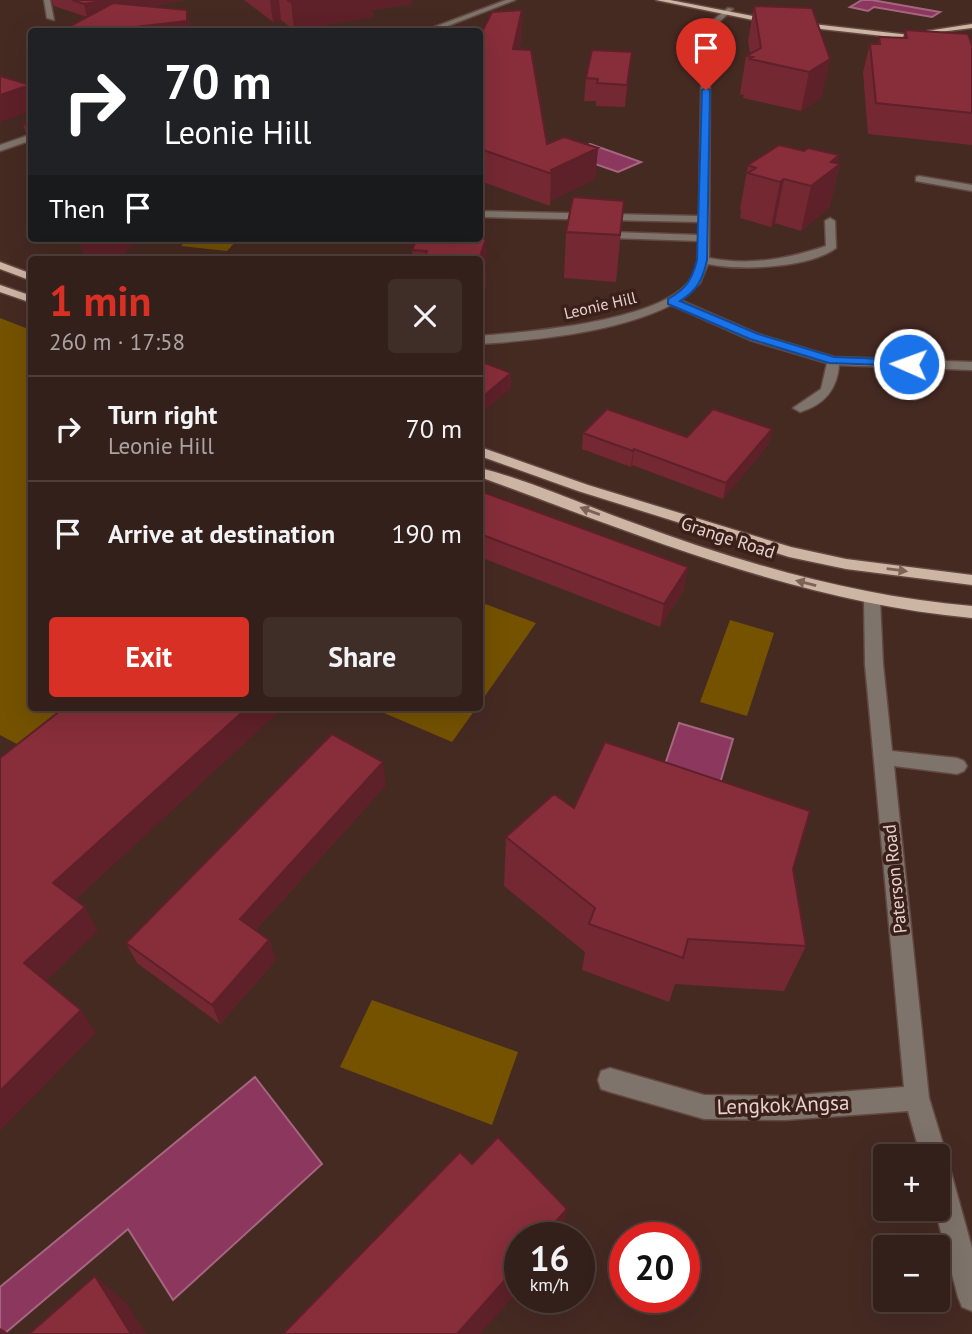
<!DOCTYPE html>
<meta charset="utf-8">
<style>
body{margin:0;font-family:"PT Sans",sans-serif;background:#3f2d27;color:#f1f3f6;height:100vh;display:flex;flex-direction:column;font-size:26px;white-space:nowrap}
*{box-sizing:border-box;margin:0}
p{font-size:23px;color:#a9a3a2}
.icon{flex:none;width:38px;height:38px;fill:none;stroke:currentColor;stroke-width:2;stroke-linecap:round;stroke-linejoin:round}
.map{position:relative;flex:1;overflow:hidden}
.details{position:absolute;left:28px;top:256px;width:455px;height:455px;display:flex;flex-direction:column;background:#34201a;border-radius:7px;box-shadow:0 7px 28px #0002,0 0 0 2px #4e3e39}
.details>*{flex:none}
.guide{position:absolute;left:28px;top:28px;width:455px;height:214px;border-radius:7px;box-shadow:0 7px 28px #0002,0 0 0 2px #4e3e39;background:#202124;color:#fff;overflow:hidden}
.tools{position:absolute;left:873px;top:1144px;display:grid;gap:14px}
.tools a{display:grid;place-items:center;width:77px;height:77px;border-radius:7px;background:#34201a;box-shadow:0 7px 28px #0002,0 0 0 2px #4e3e39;font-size:35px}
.speed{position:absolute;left:504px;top:1222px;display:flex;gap:14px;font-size:35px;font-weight:700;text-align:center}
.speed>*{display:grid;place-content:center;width:91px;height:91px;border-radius:50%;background:#34201a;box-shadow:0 7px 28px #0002,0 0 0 2px #4e3e39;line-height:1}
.speed small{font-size:18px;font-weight:400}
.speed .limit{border:10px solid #d22;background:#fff;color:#111}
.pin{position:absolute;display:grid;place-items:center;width:60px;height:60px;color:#fff;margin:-72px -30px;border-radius:50% 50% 50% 0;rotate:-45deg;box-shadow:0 0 7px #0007}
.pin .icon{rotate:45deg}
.me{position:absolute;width:77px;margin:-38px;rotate:272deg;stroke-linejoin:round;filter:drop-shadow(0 0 5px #0008)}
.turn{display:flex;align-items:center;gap:24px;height:147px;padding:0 21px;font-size:32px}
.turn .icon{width:91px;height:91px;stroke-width:2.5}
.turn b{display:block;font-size:49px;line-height:60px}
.then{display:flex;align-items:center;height:66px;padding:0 21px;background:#0003;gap:14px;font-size:26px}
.round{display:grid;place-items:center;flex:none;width:74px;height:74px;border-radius:7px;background:#3f2d27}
.summary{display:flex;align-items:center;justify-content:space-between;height:119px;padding:0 21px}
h1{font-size:42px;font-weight:600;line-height:52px;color:#d93025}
.cta{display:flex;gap:14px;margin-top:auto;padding:14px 21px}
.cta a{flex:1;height:80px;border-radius:7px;background:#d93025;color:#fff;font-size:28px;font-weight:600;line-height:80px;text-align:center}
.cta a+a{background:#3f2d27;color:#f1f3f6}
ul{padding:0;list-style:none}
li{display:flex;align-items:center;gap:21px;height:105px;padding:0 21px;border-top:2px solid #4e3e39}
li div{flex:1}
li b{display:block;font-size:26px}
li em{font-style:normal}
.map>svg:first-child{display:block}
</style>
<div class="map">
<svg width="972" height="1334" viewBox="0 0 972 1334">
<rect width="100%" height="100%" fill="#452a22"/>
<path fill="#745200" d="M189,238H239L227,251L181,246Z
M0,318L31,330L32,707H80L26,749L0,735Z
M480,602L536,623L480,703Z
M730,620L774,633L747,716L700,702Z
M370,707H477L452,742Z
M372,1000L518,1052L492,1125L340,1067Z"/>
<path fill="#8b375e" stroke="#a6667f" stroke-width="2" d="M862,0H872L940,12L932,17L874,7L868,11L850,7Z
M590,144L641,162L618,172L566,154Z
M679,723L733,739L708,824L651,806Z
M255,1077L322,1164L173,1300L128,1229L4,1334H0V1287Z"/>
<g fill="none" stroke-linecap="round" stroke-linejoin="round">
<g stroke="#624841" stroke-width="3">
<path id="minor" d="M44,0H50L54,20L47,18Z
M506,0H515L432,32H421Z
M728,8L733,9L717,24L710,43L709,258C749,266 787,259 826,246L825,221L830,218L835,221L836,248C809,268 741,271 708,264L700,283L680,300L758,334L834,357L972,362V370L839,365C837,390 824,405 800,412L793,408L821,389L827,363L750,340L671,305C618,332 539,340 480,344V336C528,332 667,321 692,277C699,266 699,253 699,241L612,238L607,235L612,232L699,235V222L480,217V211L699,216L702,43L712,21Z
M32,134V140L0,151V145Z
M919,176L972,185V191L916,181V177Z
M872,594L880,600L883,664L892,751L957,758L964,761L967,766L964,771L957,774L894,766L929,1098L947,1157L945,1162L951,1172L972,1248V1311L962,1307L958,1297L935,1209H938V1157H921L908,1111L785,1120L704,1119L610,1092L601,1089L598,1080L601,1071L610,1068L704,1095L785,1096L904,1087L865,664L864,600Z"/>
</g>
<g stroke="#624841" stroke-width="3">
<path id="major" d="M656,0H670L768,19L972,42V46L768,23Z
M972,24V28L931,33L927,31Z
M0,262L32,274V281L0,269Z
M0,285L32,296V303L0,292Z
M480,447L588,485L791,547L846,559L972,575V585L846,569L789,557L578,491L480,456Z
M480,468C531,481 581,504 631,522C742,563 853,596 972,606V618C799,602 641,536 480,477Z"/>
</g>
<use href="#minor" fill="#7f746b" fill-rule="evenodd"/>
<use href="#major" fill="#cdb5a4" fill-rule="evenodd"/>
</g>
<path fill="#742832" d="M51,0H185L147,7L187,10L191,32H59L87,17L54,6Z
M244,0H412V4L372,10L373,17L294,30L281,20L273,22Z
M754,6L830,59L821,98L801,111L743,98L744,95L740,94L746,56L750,54L748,41Z
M522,10V36L519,49L547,144L598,148L595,179L550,201V206L480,181V36Z
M905,30L972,45V145L868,134L863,72L870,44H878L879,37L903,38Z
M632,52L625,107L596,106V101H584L586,78Z
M32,121V150L23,124Z
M804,151L839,155L837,163L840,164L829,208L801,231L775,223L771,227L740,218L741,210L740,209L748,165Z
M624,201L616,282L564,278L566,232Z
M80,238H182V239L135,242L119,259H85Z
M480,239L486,286L480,306V259H412V250Z
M772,429L768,445L723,499L632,465L631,467L582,449L583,433L687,437Z
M480,491L684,590L660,627L480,557Z
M386,785L256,930L269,940L276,960L220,1024L137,963L126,943Z
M574,808L793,869L806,946L784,991L675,984L669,1002L582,970L585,952L504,886L506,837Z"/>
<path fill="#5e2029" d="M107,0H185L87,17L84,4Z
M270,0H279L281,20L273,22Z
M307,0H412V4L372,10L373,17L294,30L291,2Z
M187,10L191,32H112L118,29Z
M522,10V36L512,77L513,49Z
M632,52L630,74L625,107L627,85Z
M830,59L821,98L801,111L809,72Z
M30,85L32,90V111L0,122V95Z
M598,148L595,179L550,201L551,170Z
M839,155L836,167L840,164L829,208L801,231L811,186L831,162Z
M784,179L775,223L771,227L780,182Z
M81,238H134L135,242L119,259H85L79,240Z
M486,239V286L480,306L479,259Z
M511,373V388L480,415V399Z
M772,429L768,445L723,499L726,483Z
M634,449L632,465L631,467L633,451Z
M688,567L684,590L660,627L664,604Z
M248,707H284L68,907L53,883Z
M383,762L386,785L247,940L240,919Z
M85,907L98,931L40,987L24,963Z
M269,940L276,960L220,1024L212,1005Z
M81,1010L96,1033L0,1131V1091Z
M567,1209L562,1237H542Z
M520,1263V1289L480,1334H457Z
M95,1276L127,1304L146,1334H131Z
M0,1328L8,1333V1334H0Z"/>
<path fill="#872e3a" stroke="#5e2029" stroke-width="2" d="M72,0H107L84,4Z
M287,0H307L291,2Z
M113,3L187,10V21L118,29L112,32H59Z
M754,6L812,8L830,59L809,72L750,59L753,57L746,56L761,48Z
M522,10L513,49L531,50L547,144L564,137L598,148L551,170L552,174L480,149V36L492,12Z
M905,30L968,34L972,45V113L876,103L870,44H880L879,37L907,38Z
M592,50L632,52L627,85L597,83L598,79L586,78Z
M0,76L30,85L0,95Z
M32,121V126L23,124Z
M779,145L804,151L808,148L839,155L831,162L840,164L811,186L784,179L780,182L748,173L756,168L748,165Z
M573,197L624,201L620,235L566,232Z
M417,238H473L486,239L479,259H424L427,251L412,250Z
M480,361L511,373L480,399Z
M607,409L687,437L713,409L772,429L726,483L634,449L633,451L583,433Z
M480,491L688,567L664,604L480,534Z
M65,707H248L53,883L85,907L24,963L81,1010L0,1091V758Z
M332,734L383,762L240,919L269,940L212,1005L126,943Z
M605,742L810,811L793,869L806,946L688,939L683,958L589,924L595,908L506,837L554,794L574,808Z
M498,1137L567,1209L542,1237H520V1263L457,1334H283L460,1152L472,1164Z
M95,1276L131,1334H29Z"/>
<defs><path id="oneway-solid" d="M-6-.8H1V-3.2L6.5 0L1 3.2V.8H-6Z" transform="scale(1.75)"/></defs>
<g fill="#7c6357">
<use href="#oneway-solid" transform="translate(590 511) rotate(-160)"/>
<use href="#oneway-solid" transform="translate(897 570) rotate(7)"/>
<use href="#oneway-solid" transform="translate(806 583) rotate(-166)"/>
</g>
<path fill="#1a73e8" stroke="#114b97" stroke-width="2" d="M706,88L710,90L707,260C703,279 697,291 680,301L758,334L834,357L909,360L914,364L913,366L829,363L750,339L668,304V299C686,289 692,280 697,260L702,90Z"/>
<g text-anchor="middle" stroke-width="7" stroke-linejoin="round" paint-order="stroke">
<g font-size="16" fill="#e5d2cd" stroke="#3a2018">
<text transform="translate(600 305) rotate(-13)" y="6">Leonie Hill</text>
</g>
<g font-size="18" fill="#e5d2cd" stroke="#3a2018">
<text transform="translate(728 538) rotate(18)" y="6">Grange Road</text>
<text transform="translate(895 879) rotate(-96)" y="6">Paterson Road</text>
</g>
<g font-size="21" fill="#e5d2cd" stroke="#3a2018">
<text transform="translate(783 1105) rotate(-2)" y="7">Lengkok Angsa</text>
</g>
</g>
</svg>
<div class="tools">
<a>+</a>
<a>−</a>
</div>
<div class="speed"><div>16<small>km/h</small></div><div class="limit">20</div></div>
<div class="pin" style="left:706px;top:90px;background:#d93025"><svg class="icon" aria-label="arrive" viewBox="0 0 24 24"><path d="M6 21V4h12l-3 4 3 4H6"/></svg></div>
<svg class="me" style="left:909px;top:364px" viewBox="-20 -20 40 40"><circle r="17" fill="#1a73e8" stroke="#fff" stroke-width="3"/><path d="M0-11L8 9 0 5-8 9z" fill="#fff"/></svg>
<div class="guide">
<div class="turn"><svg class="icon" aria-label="right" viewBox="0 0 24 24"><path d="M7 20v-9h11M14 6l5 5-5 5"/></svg><div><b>70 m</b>Leonie Hill</div></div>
<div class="then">Then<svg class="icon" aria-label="arrive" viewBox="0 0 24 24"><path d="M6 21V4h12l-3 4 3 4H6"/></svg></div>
</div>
<section class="details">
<div class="summary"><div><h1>1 min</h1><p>260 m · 17:58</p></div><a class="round"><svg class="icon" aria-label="close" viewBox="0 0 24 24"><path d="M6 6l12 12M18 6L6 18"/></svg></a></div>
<ul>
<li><svg class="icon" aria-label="right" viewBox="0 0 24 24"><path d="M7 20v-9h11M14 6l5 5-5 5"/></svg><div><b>Turn right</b><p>Leonie Hill</p></div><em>70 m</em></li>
<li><svg class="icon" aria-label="arrive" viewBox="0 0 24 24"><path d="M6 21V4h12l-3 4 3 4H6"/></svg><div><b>Arrive at destination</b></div><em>190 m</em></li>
</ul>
<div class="cta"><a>Exit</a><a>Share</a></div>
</section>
</div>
